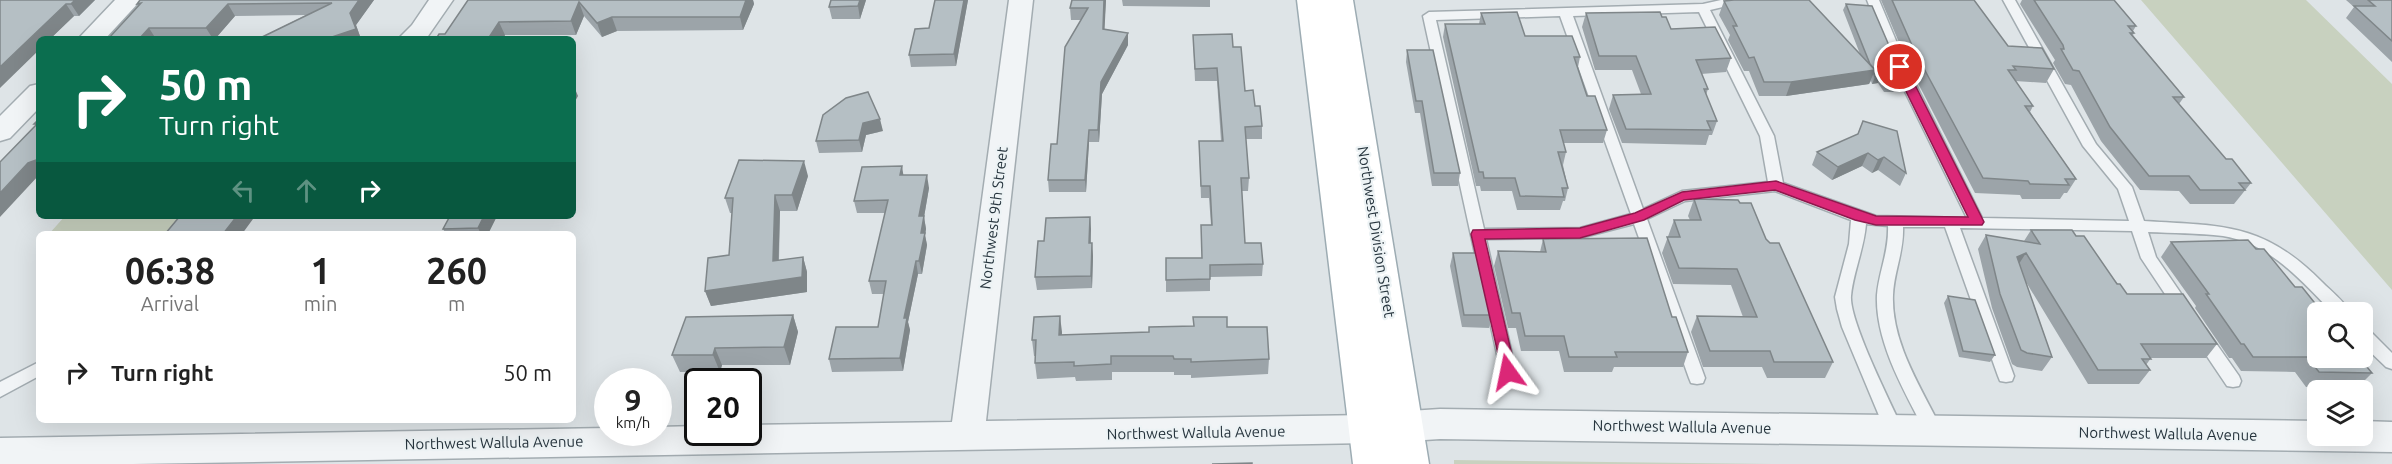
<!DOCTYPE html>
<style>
body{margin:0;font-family:Ubuntu,sans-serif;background:#f6f6f6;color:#222;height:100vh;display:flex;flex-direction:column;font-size:22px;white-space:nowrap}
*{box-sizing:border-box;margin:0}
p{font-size:20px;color:#767676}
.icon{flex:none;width:33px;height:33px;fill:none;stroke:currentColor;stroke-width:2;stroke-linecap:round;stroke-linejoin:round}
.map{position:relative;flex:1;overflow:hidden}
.side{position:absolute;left:36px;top:231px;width:540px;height:192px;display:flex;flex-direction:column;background:#fff;border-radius:9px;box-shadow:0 6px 24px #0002}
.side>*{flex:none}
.hud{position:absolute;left:36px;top:36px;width:540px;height:183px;border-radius:9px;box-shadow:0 6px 24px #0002;background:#0b6e4f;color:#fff;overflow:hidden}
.controls{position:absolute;left:2307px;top:302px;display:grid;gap:12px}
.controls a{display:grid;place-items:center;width:66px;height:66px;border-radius:9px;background:#fff;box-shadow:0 6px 24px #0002;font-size:30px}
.speed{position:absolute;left:594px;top:368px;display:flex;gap:12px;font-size:30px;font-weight:700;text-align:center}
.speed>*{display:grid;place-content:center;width:78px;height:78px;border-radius:50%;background:#fff;box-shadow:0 6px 24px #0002;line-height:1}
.speed small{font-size:15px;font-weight:400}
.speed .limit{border:3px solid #111;border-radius:9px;background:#fff;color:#111}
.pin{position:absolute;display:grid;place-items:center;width:51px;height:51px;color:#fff;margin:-26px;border:3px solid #fff;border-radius:50%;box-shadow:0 2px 6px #0007}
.me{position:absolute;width:66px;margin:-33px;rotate:348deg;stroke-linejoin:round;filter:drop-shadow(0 0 4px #0008)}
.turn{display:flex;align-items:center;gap:21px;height:126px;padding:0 24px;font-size:27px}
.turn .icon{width:78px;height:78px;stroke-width:2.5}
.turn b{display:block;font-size:42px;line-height:51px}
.lanes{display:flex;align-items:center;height:57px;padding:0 24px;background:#0003;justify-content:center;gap:30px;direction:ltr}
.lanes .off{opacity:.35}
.eta{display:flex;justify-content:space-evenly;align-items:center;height:102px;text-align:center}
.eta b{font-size:36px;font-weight:700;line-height:42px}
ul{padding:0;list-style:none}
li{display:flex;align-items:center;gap:18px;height:78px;padding:0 24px}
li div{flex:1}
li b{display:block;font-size:22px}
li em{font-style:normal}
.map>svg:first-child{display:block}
</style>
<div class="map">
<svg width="2392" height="464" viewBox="0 0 2392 464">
<rect width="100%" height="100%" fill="#dee4e7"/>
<path fill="#c8d1bf" d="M2141,0H2306L2392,84V290Z
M65,216H186L172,234H49Z
M1454,460L1772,464H1454Z"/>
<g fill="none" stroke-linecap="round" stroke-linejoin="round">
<g stroke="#a3acb1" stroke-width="3">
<path id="service" d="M1721,0H1742L1740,3L1710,10L1774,136L1783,183L1876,216L1967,218L1893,67L1867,0H1879L1907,67L1982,218L2129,221L2118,189L2083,146L2003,0H2015L2096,144L2132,187L2144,221C2222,226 2263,222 2322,282C2331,291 2343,300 2350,312H2332C2301,280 2269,243 2223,236C2198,233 2172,233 2148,232L2156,257L2193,311L2191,315H2179L2141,258L2132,231L1960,228L2014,376L2012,381L2006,382L2000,381L1998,376L1945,227H1903C1904,252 1894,271 1893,295C1891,343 1922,389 1942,430L1939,435L1933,437L1927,435C1906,394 1875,343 1877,295C1879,271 1889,252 1888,226L1866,224C1864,249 1853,273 1851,296C1849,321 1891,403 1903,430L1900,435L1894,437L1888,435L1885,430L1842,327L1837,309L1835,297L1849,244L1851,220L1775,191L1685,201L1647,219L1705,378L1703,383L1697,384L1691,383L1689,378L1634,224L1580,238L1486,239L1516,372L1514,377L1508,378L1502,377L1423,16L1429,12L1703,4ZM1699,12L1760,136L1768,182L1682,191L1643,209L1573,16ZM1560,16L1631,214L1580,228L1484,229L1436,20Z
M2200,327L2206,329L2239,376L2241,381L2239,386L2233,387L2227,386L2194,337L2192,333L2194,329Z
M2362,327L2368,329L2392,353V369L2386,367L2362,344Z
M39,362V376L0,397V382Z"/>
</g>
<g stroke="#a3acb1" stroke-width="3">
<path id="minor" d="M115,0H141L105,39H78Z
M429,0H453L426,39H398L412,25Z
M1009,0H1033L986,421L1369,415L1381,419L1386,429L1381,439L1369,443L133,464H0V438L608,428V432H658V427L698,426V432H748V425L952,422Z
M39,84V108L10,138L0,141V116L30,86Z"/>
</g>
<g stroke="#a3acb1" stroke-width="3">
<path id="tertiary" d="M1440,409L2318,421V435H2362V421L2392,422V452L1440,439L1379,443L1366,439L1360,428L1366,417L1379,413Z"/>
</g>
<g stroke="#9dacb3" stroke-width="3">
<path id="primary" d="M1297,0H1325L1389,444L1325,0H1353L1429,464H1353Z"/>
</g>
<use href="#service" fill="#f1f4f6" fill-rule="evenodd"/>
<use href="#minor" fill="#f1f4f6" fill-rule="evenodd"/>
<use href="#tertiary" fill="#f1f4f6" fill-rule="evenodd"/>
<use href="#primary" fill="#fff" fill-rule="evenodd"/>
</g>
<path fill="#9ca4a9" d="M0,0H95L79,16H74L50,39H39Z
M374,0L356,25L361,39H258L306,15L235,16L215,39H108L138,6L137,4Z
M468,0H753L754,4L743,30L617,31L602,37L584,16L576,35H505L503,39H436L445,34Z
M866,0L860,19H832L829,7Z
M935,0H968L956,66L911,67L909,55L929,28Z
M1072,0H1106L1104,29L1128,33V45L1102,94L1099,142H1089L1086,192H1049L1048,180L1057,144L1081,20H1071L1070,8Z
M1122,0H1210V7L1123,6Z
M1881,0H1974L2008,46L2054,69L2046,83L2015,81L2033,106L2030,112L2076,179L2067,193H2064L2060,199H2022L2020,195L1975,193L1909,66Z
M2022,0H2114L2136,26L2133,31L2134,33L2133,35L2184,97L2179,104L2226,159L2251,183L2234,204H2190L2179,191L2140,190L2101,141L2071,85L2065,84L2053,63L2055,60L2020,4Z
M2346,0H2392V62L2346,18L2354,7Z
M1724,1L1860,54L1843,10L1846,4L1906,85L1903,92H1884L1878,83L1872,84L1871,81L1869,84L1786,96H1759L1749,71H1744L1728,40L1730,35L1719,15Z
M1481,13L1525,36L1580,57L1578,67L1587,96L1607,130L1603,143H1563L1566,152L1563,165L1568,188L1565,201H1563L1560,210H1517L1512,191H1481L1480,186H1476L1443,37L1445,24H1479Z
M1586,13L1662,17L1671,29L1731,58L1726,72L1701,74L1708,89L1706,95L1717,121L1712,135H1709L1706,145L1622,143L1609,109L1613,95L1641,94L1632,70H1595L1582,27Z
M1193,35L1233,47L1245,91L1255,106L1262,126V139H1246L1249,178L1248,191H1242L1245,243L1263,264L1262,276L1210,277V291L1166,292V258H1202L1211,225L1209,198H1201L1199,141H1221L1217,81H1195Z
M1407,50L1460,173L1458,186H1432L1420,113H1415L1406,62Z
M1863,121L1906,173L1900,186L1878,170L1872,173L1862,166L1832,180L1812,165L1817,152L1857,135Z
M883,131L866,135L862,152L819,153L816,141Z
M903,175L929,188L924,217L926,229L925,235L927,245L922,274H918L908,322L910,330L903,371L832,372L829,359L878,327L884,294H872L869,281L885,213H857L854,201Z
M808,176L797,211H780L779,260L803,257L807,272V292L711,306L705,291L729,255L732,213H730L725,198Z
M1694,199L1740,203L1766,239L1833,362L1825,378H1767L1762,367H1703L1691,332L1697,316L1743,317L1731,285L1673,284L1662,253L1674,220H1690L1688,216Z
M497,216L488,234H446L443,229Z
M1090,217L1091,243L1093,256L1092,288L1037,290L1035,277L1044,241Z
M2031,230L2076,236L2127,294L2217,344L2206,358H2151L2146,365L2150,370L2139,384H2088L2026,282L2052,357L2042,371L2017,367L2012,364L1992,308L1978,249L1986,235L2024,241Z
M1543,239L1672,317L1688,352L1683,367H1614L1612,372H1564L1559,351H1521L1516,328H1508L1494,266L1498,251L1540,252Z
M2171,242L2256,249L2295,287L2318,312L2371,361L2366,366L2372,373L2358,387H2306L2295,372L2241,371L2232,358H2229L2195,308L2196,306L2161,257Z
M1453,253L1492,315L1489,328L1462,327L1450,266Z
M1948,296L1995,355L1990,362L1959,357L1944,303Z
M793,315L798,332L790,365H722L720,372H680L672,355Z
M1227,327L1269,359L1268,374L1191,378V375H1174V372H1112V380L1076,381L1075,377L1037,379L1035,363V356H1034L1032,340L1062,332V335L1149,332Z"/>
<path fill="#7f8689" d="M75,0H95L79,16L71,4Z
M359,0H374L356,25L361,39H326L350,13Z
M746,0H753L754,4L743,30L740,17Z
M860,0H866L860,19L858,6Z
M964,0H968L956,66L954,54Z
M1104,0H1106L1104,41L1103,29Z
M579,2L584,16L576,35L571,21Z
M66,4L74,16L50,39H39V50L0,88V67Z
M228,4L235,16L215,39H213L206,28Z
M612,17L617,31L602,37L597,23Z
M499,22L505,35L503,39H488Z
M149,28L156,39H139Z
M1128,33V45L1102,94L1099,142L1098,130L1101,82Z
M1875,70L1869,84L1786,96L1791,82Z
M1881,76L1878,83L1872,84L1875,77Z
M573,84L578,96L573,105Z
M880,119L883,131L866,135L862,152L859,140L863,123Z
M1089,130V142L1086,192L1085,180Z
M1868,153L1862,166L1832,180L1838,167Z
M1884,157L1878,170L1872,173L1878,160Z
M39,159V175L0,217V193L28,163Z
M804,161L808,176L797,211L792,195Z
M902,166L904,179L900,175Z
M927,175L929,188L924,217L926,229L925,235L927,245L922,274L919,261L921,233L919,216Z
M775,195L780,211L778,276L773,261Z
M237,216H251L253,219L242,234H223Z
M484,216H497L488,234H481L478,228Z
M1090,217L1091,229L1090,256L1089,243Z
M1092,243L1093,256L1092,288L1091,276Z
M2026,253L2017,267V257Z
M803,257L807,272V292L711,306L705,291Z
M916,261L918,274L908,322L910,330L903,371L900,358L904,318Z
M793,315L798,332L790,365L784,347Z
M1060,316L1062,332L1061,350L1059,335Z
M715,348L722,365L720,372L713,355Z"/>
<path fill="#b5bfc4" stroke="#7f8689" stroke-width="1.5" d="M0,0H75L71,4H66L0,67Z
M140,0H359L350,13L356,29L326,39H258L332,3L228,4L206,28H149L139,39H108L141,3L137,4Z
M468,0H746L740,17H612L597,23L579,2L571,21L499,22L488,39H436L439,34H445Z
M831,0H860L858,6L829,7Z
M935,0H964L954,54L909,55L915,29L929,28Z
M1072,0H1104L1103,29L1128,33L1101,82L1098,130H1089L1085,180H1048L1051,144H1057L1065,47L1088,8H1070Z
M1734,0H1809L1875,70L1791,82H1764L1754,57L1749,58L1733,26H1737L1724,1Z
M1892,0H1974L2008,46L2042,48L2054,69L2013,66L2016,70H2008L2033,106H2025L2076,179H2065L2069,185L2030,184L2028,181L1983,178L1915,52Z
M2034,0H2114L2136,26H2128L2134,33H2130L2184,97H2173L2226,159H2232L2251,183H2239L2245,190H2200L2189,176H2149L2110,127L2079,71L2073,70L2061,49H2064L2063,45Z
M2368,0H2392V41L2354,6H2375Z
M1846,4L1872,6L1906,85L1887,86L1881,76L1875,77L1874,74L1875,70L1870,64Z
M1517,12L1525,36H1572L1580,57H1574L1587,96H1595L1607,130H1560L1566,152H1558L1568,188H1562L1564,197L1520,196L1515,178H1484L1483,172H1479L1445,24H1485L1481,13Z
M1660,12L1662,17H1666L1671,29L1715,27L1731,58L1696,60L1708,89H1704L1717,121H1707L1711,130L1626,129L1613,95L1651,94L1636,56H1599L1586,13Z
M1232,34L1233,47H1241L1245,91L1253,90L1255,106H1260L1262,126L1245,127L1249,178H1241L1245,243H1261L1263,264L1210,265V279L1166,280V258H1202L1201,225H1212L1210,186H1201L1199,141H1223L1217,68L1195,69L1193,35Z
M1407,50H1433L1460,173H1434L1422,101H1416Z
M868,92L880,119L863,123L859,140L816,141L823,115L846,98Z
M39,119V159L28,163L0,193V162L37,124H34Z
M1863,121L1897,131L1906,173L1884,157L1878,160L1868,153L1838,167L1817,152L1858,134Z
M739,160L804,161L792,195H775L773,261L803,257L802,277L705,291L708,258L729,255L733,198H725Z
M902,166L900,175H927L919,216H924L921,233H925L919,261H916L904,318H907L900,358L829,359L836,327H878L886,281H869L888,200L854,201L862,167Z
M1694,199L1738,200L1740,203H1751L1766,239L1770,243H1779L1833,362H1774L1770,351H1710L1697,316L1757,317L1737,269L1679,268L1667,237H1680L1674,220H1701Z
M180,216H237L223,234H165Z
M450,216H484L478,228L443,229Z
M1090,217L1089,243H1092L1091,276L1035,277L1038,241H1044L1046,218Z
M2031,230H2072L2076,236H2084L2117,284H2120L2127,294H2183L2217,344H2141L2151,359H2142L2150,370H2098L2026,253L2017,257L2052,357L2027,353L2021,350L2000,294L1986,235L2040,244Z
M1647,238L1672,317H1676L1688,352H1615L1617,357H1569L1564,336H1525L1520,313H1512L1498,251L1546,252L1543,239Z
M2248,240L2256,249H2264L2295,287H2302L2322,312H2318V357H2362V351L2371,361H2362L2372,373L2319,372L2307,357H2253L2244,344H2241L2206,294H2209L2171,242Z
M1453,253H1478L1492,315H1464Z
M1948,296L1975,300L1995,355L1963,351Z
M793,315L784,347L715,348L713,355H672L686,317Z
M1060,316L1059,335L1149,332V327L1194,326L1193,317H1227V327H1267L1269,359L1191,362V359H1174L1173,356H1111V364L1074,366V362L1035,363L1036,340H1032L1034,317Z
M1252,463V464H1212Z"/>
<path fill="#db2777" stroke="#8e194d" stroke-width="1.5" d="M1900,63L1906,67L1984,222L1982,225H1876L1855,220L1775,190L1684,200L1644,220L1580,238L1485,239L1516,372L1513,376H1503L1471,234L1473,230L1580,228L1635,213L1682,192L1776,181L1876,216L1968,217L1894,67Z"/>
<g text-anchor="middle" stroke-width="4.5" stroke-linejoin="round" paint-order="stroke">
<g font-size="15" fill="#27353e" stroke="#edf3f5">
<text transform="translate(994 218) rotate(-83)" y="5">Northwest 9th Street</text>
<text transform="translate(1376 232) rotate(81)" y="5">Northwest Division Street</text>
<text transform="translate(1682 427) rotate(1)" y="5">Northwest Wallula Avenue</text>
<text transform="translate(1196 433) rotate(-1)" y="5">Northwest Wallula Avenue</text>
<text transform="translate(2168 434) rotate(1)" y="5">Northwest Wallula Avenue</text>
<text transform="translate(494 443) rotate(-1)" y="5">Northwest Wallula Avenue</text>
</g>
</g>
</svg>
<div class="controls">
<a><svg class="icon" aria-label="search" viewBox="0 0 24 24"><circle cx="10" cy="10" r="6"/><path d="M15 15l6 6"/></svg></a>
<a><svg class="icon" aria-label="layers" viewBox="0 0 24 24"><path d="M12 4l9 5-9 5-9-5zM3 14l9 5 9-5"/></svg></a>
</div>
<div class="speed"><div>9<small>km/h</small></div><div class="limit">20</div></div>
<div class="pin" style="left:1900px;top:67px;background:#d93025"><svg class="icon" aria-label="arrive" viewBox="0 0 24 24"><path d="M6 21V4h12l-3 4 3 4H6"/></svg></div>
<svg class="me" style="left:1508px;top:372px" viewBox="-20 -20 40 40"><path d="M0-17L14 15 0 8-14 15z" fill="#db2777" stroke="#fff" stroke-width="4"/></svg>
<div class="hud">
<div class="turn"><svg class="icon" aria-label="right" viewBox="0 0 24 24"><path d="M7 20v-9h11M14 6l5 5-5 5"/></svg><div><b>50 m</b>Turn right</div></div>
<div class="lanes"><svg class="icon off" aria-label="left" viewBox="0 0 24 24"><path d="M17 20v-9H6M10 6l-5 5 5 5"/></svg><svg class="icon off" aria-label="ahead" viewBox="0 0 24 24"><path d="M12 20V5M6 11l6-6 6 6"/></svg><svg class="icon" aria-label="right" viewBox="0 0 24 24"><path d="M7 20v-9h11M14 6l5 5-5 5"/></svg></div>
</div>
<section class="side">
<div class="eta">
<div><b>06:38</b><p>Arrival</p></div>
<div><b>1</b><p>min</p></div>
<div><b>260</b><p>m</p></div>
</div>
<ul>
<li><svg class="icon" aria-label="right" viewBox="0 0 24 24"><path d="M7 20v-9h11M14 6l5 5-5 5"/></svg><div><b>Turn right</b></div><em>50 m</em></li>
</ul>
</section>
</div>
